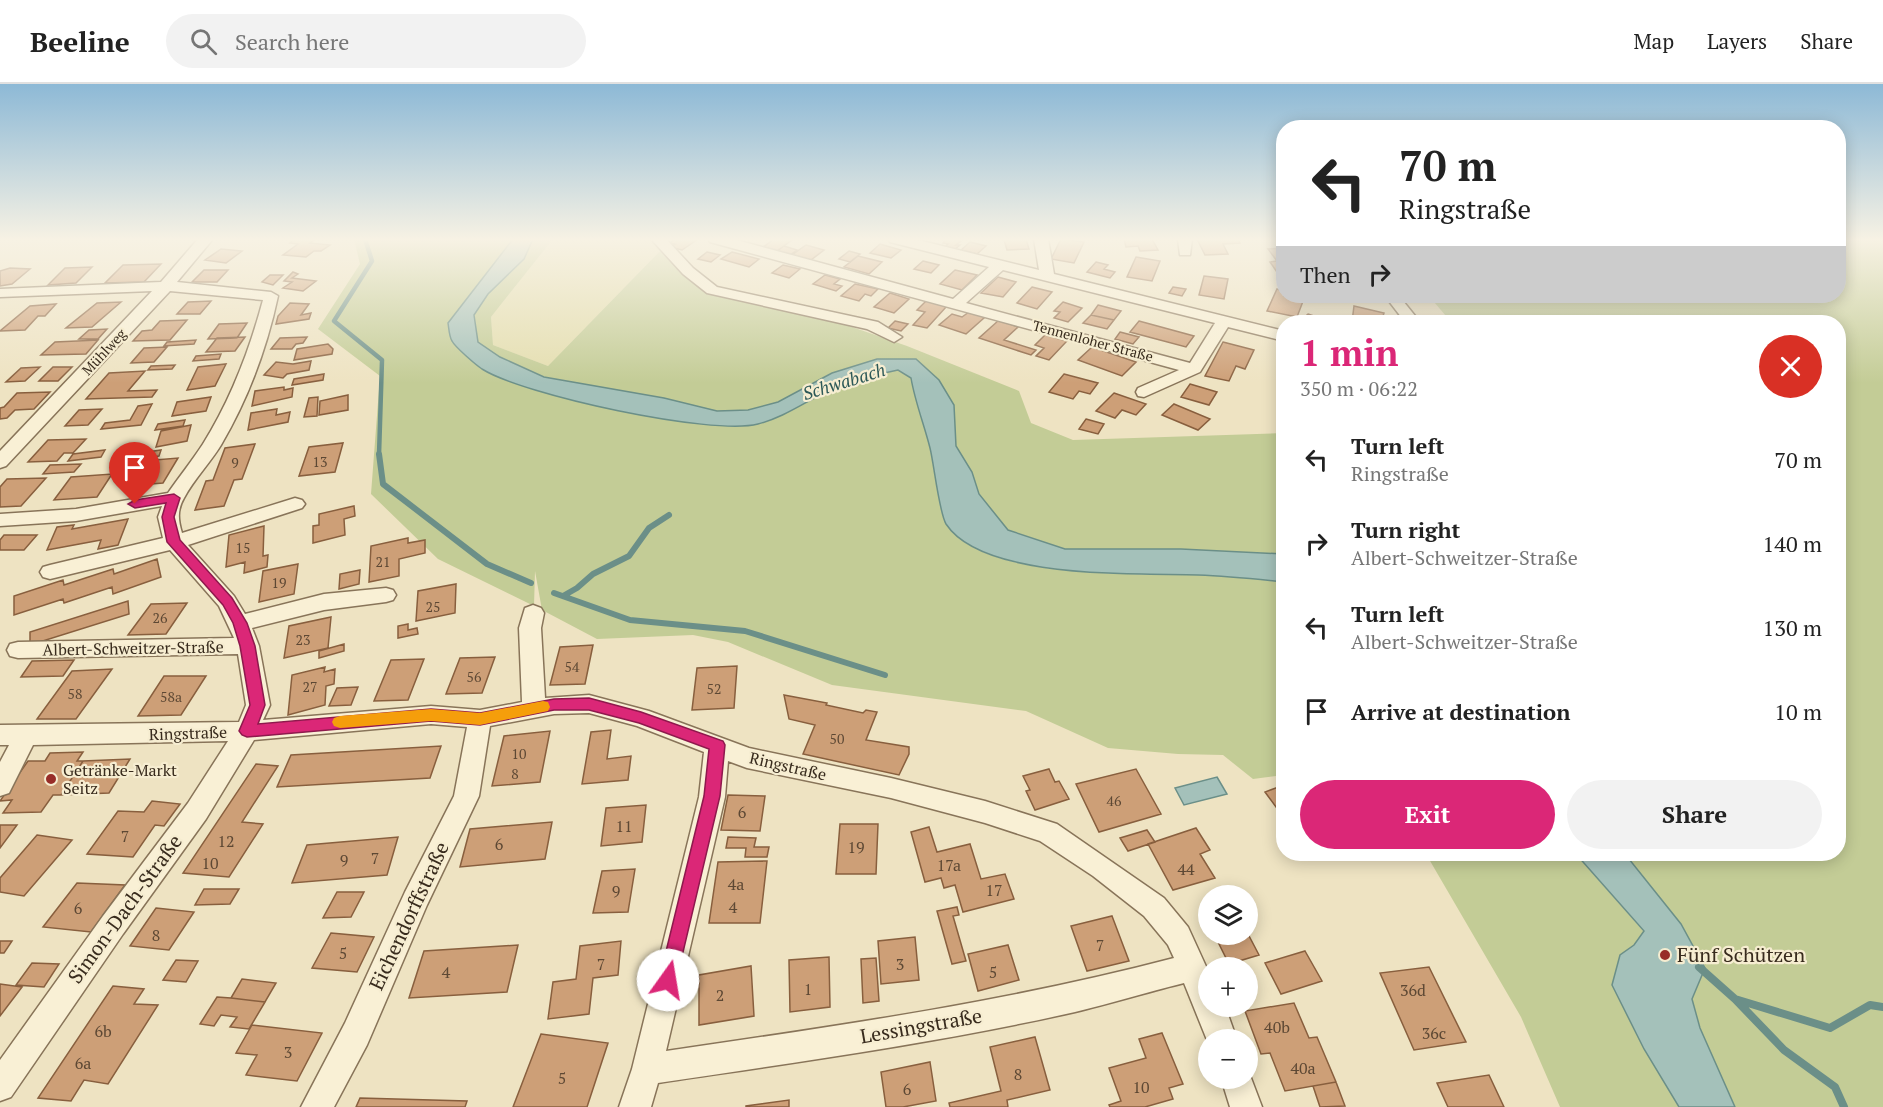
<!DOCTYPE html>
<meta charset="utf-8">
<style>
body{margin:0;font-family:"PT Serif",serif;background:#f2f2f2;color:#222;height:100vh;display:flex;flex-direction:column;font-size:22px;white-space:nowrap}
*{box-sizing:border-box;margin:0}
p{font-size:20px;color:#767676}
.icon{flex:none;width:33px;height:33px;fill:none;stroke:currentColor;stroke-width:2;stroke-linecap:round;stroke-linejoin:round}
.map{position:relative;flex:1;overflow:hidden}
.details{position:absolute;left:1276px;top:231px;width:570px;height:546px;display:flex;flex-direction:column;background:#fff;border-radius:24px;box-shadow:0 3px 15px #0003}
.details>*{flex:none}
.guide{position:absolute;left:1276px;top:36px;width:570px;height:183px;border-radius:24px;box-shadow:0 3px 15px #0003;background:#fff;color:#222;overflow:hidden}
.tools{position:absolute;left:1198px;top:801px;display:grid;gap:12px}
.tools a{display:grid;place-items:center;width:60px;height:60px;border-radius:50%;background:#fff;box-shadow:0 3px 15px #0003;font-size:30px}
.pin{position:absolute;display:grid;place-items:center;width:51px;height:51px;color:#fff;margin:-62px -26px;border-radius:50% 50% 50% 0;rotate:-45deg;box-shadow:0 0 6px #0007}
.pin .icon{rotate:45deg}
.me{position:absolute;width:66px;margin:-33px;rotate:13deg;stroke-linejoin:round;filter:drop-shadow(0 0 4px #0008)}
.turn{display:flex;align-items:center;gap:21px;height:126px;padding:0 24px;font-size:27px}
.turn .icon{width:78px;height:78px;stroke-width:2.5}
.turn b{display:block;font-size:42px;line-height:51px}
.then{display:flex;align-items:center;height:57px;padding:0 24px;background:#0003;gap:12px;font-size:22px}
.round{display:grid;place-items:center;flex:none;width:63px;height:63px;border-radius:32px;background:#f2f2f2}
.overview{display:flex;align-items:center;justify-content:space-between;height:102px;padding:0 24px}
h1{font-size:36px;font-weight:700;line-height:45px;color:#db2777}
.button{display:flex;gap:12px;margin-top:auto;padding:12px 24px}
.button a{flex:1;height:69px;border-radius:36px;background:#db2777;color:#fff;font-size:24px;font-weight:700;line-height:69px;text-align:center}
.button a+a{background:#f2f2f2;color:#222}
ul{padding:0;list-style:none}
li{display:flex;align-items:center;gap:18px;height:84px;padding:0 24px}
li div{flex:1}
li b{display:block;font-size:22px}
li em{font-style:normal}
header{display:flex;align-items:center;gap:36px;box-sizing:border-box;height:84px;padding:0 30px;background:#fff;border-bottom:2px solid #e0e0e0}
header strong{font-size:28px}
nav{display:flex;gap:33px;margin-inline-start:auto;font-size:21px}
.search{width:420px;height:54px;background:#f2f2f2;display:flex;align-items:center;gap:15px;box-sizing:border-box;padding:0 21px;border-radius:33px;color:#767676;font-size:22px}
.map>svg:first-child{display:block}
</style>
<header>
<strong>Beeline</strong>
<div class="search"><svg class="icon" aria-label="search" viewBox="0 0 24 24"><circle cx="10" cy="10" r="6"/><path d="M15 15l6 6"/></svg>Search here</div>
<nav><a>Map</a><a>Layers</a><a>Share</a></nav>
</header>
<div class="map">
<svg width="1883" height="1023" viewBox="0 0 1883 1023">
<rect width="100%" height="100%" fill="#eee3c2"/>
<path fill="#e4deaf" d="M553,155H652L660,167L548,282L493,261L491,233Z"/>
<path fill="#c3cc96" d="M354,155H553L491,233L493,261L548,282L660,167L709,209L829,235L907,262L1019,307L1031,339L1073,356L1284,349V470L1181,465H1065L1008,446L979,410L972,388L930,364C933,378 940,431 946,440C984,497 1135,489 1198,491C1226,492 1256,495 1284,498V691L1253,695L1223,671L1178,670L1108,664L1026,627L832,601L728,558L693,551L597,555L542,526L535,487L534,522L438,475L371,410L380,292L318,245L360,180Z
M1839,155H1883V1023H1735L1700,944L1692,915L1705,884L1681,840L1625,770H1839V238H1451L1429,212H1839Z
M1426,770H1576L1644,848L1634,861L1620,871L1644,965L1679,1023H1560L1521,933Z"/>
<path fill="#a4c1ba" stroke="#6b8f88" stroke-width="1.5" d="M513,155H533L524,175L488,210L474,231L478,258L500,273L544,293L664,314L717,327L748,326L778,318L832,289L877,275H916L939,296L954,321L956,362L972,388L979,410L1008,446L1065,465H1181L1284,470V498C1256,495 1226,492 1198,491C1136,489 983,496 946,440C939,428 934,380 930,364C924,340 915,318 911,294L898,286C872,291 848,298 824,309C802,320 782,334 758,340C712,352 523,311 482,285C476,281 455,263 452,257C449,252 449,245 448,239Z
M1217,693L1227,710L1184,721L1175,704Z
M1576,770H1625L1681,840L1705,884L1692,915L1700,944L1735,1023H1679L1644,965L1612,901L1620,871L1634,861L1644,847Z"/>
<g fill="none" stroke-linecap="round" stroke-linejoin="round">
<path stroke="#6b8f88" stroke-width="4.5" d="M365,155L372,177L334,237L382,276L379,371"/>
<path stroke="#6b8f88" stroke-width="6" d="M379,370L383,400L487,480L531,499
M554,509L630,536L745,547L885,591
M563,512L577,504L593,490L629,472L649,444L669,431"/>
<path stroke="#6b8f88" stroke-width="8" d="M1699,883L1735,915L1830,944L1870,921L1883,923
M1735,915L1784,966L1835,1003L1844,1023"/>
</g>
<path fill="#cd9f77" stroke="#885f3e" stroke-width="1.5" d="M294,155H315L310,159L330,161L321,167H314L306,173L283,171L298,160L290,159Z
M675,155H698L682,166L670,163L675,160L670,159Z
M774,155H793L776,168L762,164Z
M946,155L961,157L956,161H960L954,166L944,164L948,160L943,159Z
M1026,155L1029,165L1007,166L1004,156Z
M1061,155L1084,158L1074,179L1051,175Z
M1124,155H1152L1158,166L1140,167L1138,162L1126,163Z
M1197,155H1238L1240,159L1223,160L1228,170L1205,171Z
M970,158L986,162L977,170L961,166Z
M880,160L901,166L891,174L870,169Z
M806,161L824,166L811,176L792,171Z
M784,162L797,166L790,171L777,167Z
M1284,164V194H1281L1270,178L1277,177L1268,165Z
M221,165L242,167L226,179L205,176Z
M849,167L860,170L850,178L839,175Z
M707,168L720,171L711,178L698,175Z
M732,168L759,175L749,183L721,175Z
M858,172L882,178L869,190L844,183Z
M1136,173L1160,177L1152,197L1127,193Z
M923,177L939,181L931,189L914,185Z
M1096,178L1108,181L1104,185L1115,188L1110,194L1087,188Z
M161,180L144,198L105,199L123,181Z
M783,181L800,185L789,194L772,189Z
M92,183L76,199L48,201L65,184Z
M10,184L30,185L12,200L0,202V187Z
M204,186H228L217,198H192Z
M955,186L977,191L962,206L940,200Z
M293,188L298,190L292,194L316,197L303,207L283,204L292,198L284,197Z
M270,191H283L273,201L262,198Z
M825,191L840,195L834,200L842,202L836,207L813,200Z
M1204,192L1228,195L1224,215L1199,211Z
M998,193L1016,198L1003,213L981,209Z
M855,200L878,205L871,212L865,210L859,217L841,212Z
M1032,203L1052,208L1037,225L1017,219Z
M1173,203L1186,205L1182,212L1169,209Z
M1277,205L1284,207V212H1305L1297,233L1267,227Z
M890,209L909,215L894,229L874,223Z
M211,217L200,230H177L188,218Z
M926,217L947,222L927,244L913,241L925,228L917,226Z
M121,218L92,243L66,244L97,219Z
M1063,218L1082,224L1068,238L1054,234L1060,228L1054,227Z
M290,219L309,220L301,231L311,229L309,235L276,240L278,232Z
M56,220L45,232H38L25,246L0,247L30,222Z
M1098,221L1121,227L1114,236L1091,231Z
M1354,222L1384,229L1381,238H1352Z
M969,228L985,233L966,250L939,241L952,230L962,233Z
M1308,230L1328,237L1299,238Z
M1091,231L1114,236L1107,245L1083,239Z
M187,236L170,256L133,257L142,247L152,246L160,237Z
M999,236L1018,243L1004,256L1036,266L1031,271L979,254Z
M895,237L908,240L901,247L888,244Z
M1139,237L1194,252L1186,263L1130,248Z
M247,239L237,254L208,255L219,240Z
M107,245L98,255H79L89,246Z
M1120,248L1139,253L1133,260L1115,255Z
M1045,251L1067,257L1049,276L1036,272L1044,264L1035,261Z
M245,253L235,267L206,268L217,254Z
M307,253L303,259L296,260L292,265H271L280,254Z
M98,256L86,270L41,271L55,258Z
M196,256L194,260L164,262L167,258Z
M1223,258L1254,266L1245,285L1236,282L1229,297L1205,292Z
M328,260L333,265L332,270L294,276L297,265Z
M167,263L154,278L131,279L144,264Z
M1092,263L1136,278L1122,292L1078,276Z
M221,270L219,275L193,277L196,272Z
M311,277L309,286L287,290L283,294L264,291L276,278L293,280Z
M226,280L215,302L187,306L198,283Z
M175,281L172,285L148,286L151,282Z
M40,283L25,297L6,298L21,284Z
M53,283H72L58,297H39Z
M145,287L128,307L157,306L152,313L86,315L109,289Z
M324,290L323,296L292,301L294,295Z
M1064,290L1098,299L1090,310L1079,307L1073,315L1049,308Z
M1190,300L1217,308L1209,321L1181,313Z
M284,303V306L293,304L292,313L252,322L255,307Z
M50,308L34,325L15,326L7,334L0,335V324L4,323L17,309Z
M1114,309L1146,320L1136,331L1122,326L1115,334L1096,327Z
M348,311V326L319,331L320,317Z
M211,313L206,327L172,332L177,318Z
M318,313L317,332L304,333L309,314Z
M152,320L141,341L101,345L105,339L130,336L138,322Z
M1174,320L1210,335L1198,346L1162,331Z
M102,325L88,341L65,342L79,326Z
M277,325L276,331L290,328L288,338L248,346L251,329Z
M1086,335L1104,340L1098,350L1079,345Z
M185,336L183,342L155,346L158,340Z
M191,341L187,357L156,363L161,347Z
M86,355L73,369H64L57,377L28,378L48,356Z
M343,359L335,388L299,392L309,363Z
M255,360L242,395L234,396L224,422L195,426L206,397L213,396L225,364Z
M105,366L101,373L68,377L73,370Z
M161,366L159,372L139,375L141,369Z
M178,374L163,399L127,402L143,377Z
M81,380L74,388L43,390L50,381Z
M112,390L97,413L54,416L71,393Z
M46,394L21,422L0,423V403L7,395Z
M354,422L355,432L344,435L345,451L313,459V442L319,441V430Z
M128,435L118,461L98,465L101,456L47,466L57,443L74,441L72,445Z
M264,442L263,472L268,471L267,483L244,489L245,478L226,483L229,451Z
M4,451H37L24,466H0V456Z
M408,454V459L425,456V469L399,475V492L369,498L371,462Z
M157,475L161,493L113,510L112,503L64,519L63,515L14,531V512L63,496L64,501L113,485L114,490Z
M298,480L294,510L259,518L263,487Z
M360,486L359,500L339,505L340,490Z
M456,500L455,529L416,537L418,507Z
M128,517L129,530L30,561V548Z
M187,519L166,550L128,551L151,520Z
M331,533L328,564L284,574L289,542Z
M408,540V546L417,544L418,550L398,554V542Z
M344,560V567L319,574V567Z
M593,561L585,600L550,601L560,563Z
M495,573L482,609L446,610L460,574Z
M424,575L408,616L374,617L391,576Z
M74,576L63,592L21,593L32,577Z
M737,582L734,624L692,626L697,584Z
M325,583L324,588L335,585L334,600L326,602L325,621L288,631L292,591Z
M112,585L76,635H37L72,587Z
M164,592H206L181,631L138,632Z
M358,603L351,621L329,622L337,604Z
M784,611L827,619L826,621L863,629L866,626L877,628L866,656L909,663V670L899,691L803,670L815,641L789,635Z
M611,646L607,675L631,672L628,696L582,700L591,648Z
M550,647L540,698L492,702L504,652Z
M441,662L430,694L277,703L291,671Z
M83,668L77,677H83L61,711H53L41,728L3,729L12,716L0,717L28,677H45L50,669Z
M130,675L109,709L61,711L83,677Z
M256,680L278,682L242,738L263,740L229,793L183,789Z
M1049,685L1055,698L1059,697L1069,715L1035,726L1026,707L1030,706L1023,692Z
M1136,685L1161,730L1099,748L1076,700Z
M1284,701V734L1265,708Z
M728,711L765,712L760,747L721,746Z
M152,717L180,720L164,742L155,741L133,773L87,770L118,727L144,728Z
M646,721L642,758L601,762L606,724Z
M552,738L545,775L460,783L470,745Z
M840,740H878L876,790H836Z
M0,741H17L0,764Z
M929,743L937,768L970,760L981,795L1005,790L1014,815L963,828L955,801L944,804L941,794L925,798L911,748Z
M1196,744L1210,766L1200,770L1215,794L1173,806L1148,760Z
M1147,746L1155,758L1128,767L1120,754Z
M37,751L72,756L24,812L0,808V794Z
M398,753L387,791L292,799L307,761Z
M728,753L756,754L754,763H769L767,773H745L746,764H726Z
M767,777L760,839H709L718,778Z
M635,785L628,828L593,829L602,787Z
M77,799L125,801L91,848L43,843Z
M204,805H239L230,820L195,821Z
M337,808H364L351,833L323,834Z
M957,823L959,831L953,832L966,877L952,880L937,827Z
M156,824L194,828L169,866L130,862Z
M1112,832L1129,877L1087,887L1071,842Z
M331,849L374,853L357,888L312,884Z
M1214,850H1248L1259,871L1229,880Z
M915,853L919,896L881,900L878,857Z
M0,857H12L4,869H0Z
M621,857L618,891L593,894L589,930L548,935L553,898L576,895L580,862Z
M518,861L507,908L409,914L424,867Z
M1008,861L1019,896L978,907L968,870Z
M1305,867L1322,897L1281,910L1265,879Z
M829,873L830,923L790,928L789,876Z
M876,874L879,917L863,919L861,875Z
M176,876L198,877L186,898L163,896Z
M32,879L59,880L44,903L16,901Z
M751,882L754,932L699,941V891Z
M1429,883L1466,958L1414,966L1380,889Z
M242,895L276,899L265,918L231,914Z
M0,900L22,903L0,932Z
M113,902L144,905L134,920L158,921L108,1000L84,996L71,1017L38,1014Z
M217,913L231,914L265,918L249,945L230,943L237,933L221,931L214,942L200,940Z
M1294,919L1309,954L1317,953L1336,998L1285,1007L1270,969L1261,970L1245,927Z
M252,941L322,949L297,997L246,991L257,971L236,969Z
M1162,949L1183,1000L1169,1004L1173,1015L1145,1023H1110L1109,1021L1121,1017L1109,984L1146,974L1139,955Z
M541,950L608,959L587,1023H513Z
M1035,953L1050,1006L1007,1016L1008,1023H950L949,1019L1001,1007L990,963Z
M930,978L936,1017L903,1023H886L881,988Z
M1489,991L1504,1023H1448L1437,999Z
M1336,998L1345,1022L1320,1023L1313,1002Z
M360,1014L467,1017L465,1023H356Z
M789,1016V1023H746V1022Z"/>
<g fill="none" stroke-linecap="round" stroke-linejoin="round">
<g stroke="#887459" stroke-width="3">
<path id="minor" d="M198,155H213L177,198L271,208L278,212C267,264 248,315 221,361C210,379 194,395 184,414C177,426 178,436 182,449L295,414L302,416L305,420L302,424L188,461L234,512L245,530L324,510L386,504L393,506L396,511L393,516L386,518L324,526L252,544L259,562L270,621L263,636L431,622L480,626L522,618L519,544L525,524L533,521L541,524L544,529L541,544L545,614L589,611L649,627L749,664L891,694L985,717L1057,740L1164,814L1188,843L1209,889V922H1225L1237,956H1209V961L1184,899C1148,908 1112,919 1075,928C938,959 797,978 658,999L651,1023H619L632,985L699,713L704,668L637,642L589,629L554,630L490,642L479,712L427,821L367,961L334,1023H301L345,939L405,808L454,712L467,643L431,640L254,656L206,735L123,850L11,1013L0,1017V976L103,832L188,719L228,657L33,661L9,709L0,712V678L9,661H0V641L239,638L246,621L238,570L18,574L10,572L7,566L10,560L18,558L234,554L219,522L170,466L50,495L43,493L40,488L43,483L50,481L163,454L158,433L162,422L76,437L0,442V430L76,425L168,409C179,393 192,377 203,360C230,317 250,265 263,216L170,207L6,382L0,384V367L152,207L0,213V205L161,198ZM728,677L747,684L891,714L985,739L1040,757L1093,792L1144,832L1168,861L1174,874C1007,918 837,942 666,967L725,713Z
M651,155H666L693,184L717,203L878,238L902,253L894,258L867,245L707,209L683,190Z
M708,155H733L953,215L989,183L890,158L888,155H914L1039,186L1034,155H1048L1054,190L1284,247V257L1228,243L1200,288L1144,313L1138,312L1136,308L1138,304L1179,286L710,158ZM1003,186L1215,239L1190,279L966,219Z
M1178,155H1192L1190,171H1180Z
M1385,212H1399L1420,238H1405Z
M1248,986L1262,1023H1230L1221,994H1248Z"/>
</g>
<use href="#minor" fill="#f9f0d5" fill-rule="evenodd"/>
</g>
<linearGradient id="sky" x2="0" y2="1"><stop stop-color="#8db9d6"/><stop offset="0.52" stop-color="#f7f2e4"/><stop offset="1" stop-color="#f7f2e4" stop-opacity="0"/></linearGradient>
<rect width="1883" height="299" fill="url(#sky)"/>
<path fill="#db2777" stroke="#8e194d" stroke-width="1.5" d="M174,410L180,414L174,433L180,456L232,514L247,539L255,562L265,621L258,640L431,625L480,629L554,615L589,614L641,628L723,657L725,661L720,712L675,902L668,905L662,902L659,896L704,712L709,665L639,639L589,626H554L480,641L431,637L247,653L242,651L239,647L250,621L240,562L233,539L223,521L167,458L162,433L166,419L135,424L128,420L135,416Z"/>
<path fill="#f59e0b" d="M543,617L548,618L550,623L548,627L480,641L431,637L340,644L334,642L332,638L334,634L340,632L431,625L480,629Z"/>
<g fill="#982d28" stroke="#f6edd1" stroke-width="2">
<circle cx="51" cy="695" r="6"/>
<circle cx="1665" cy="871" r="6"/>
</g>
<g text-anchor="middle" stroke-width="4.5" stroke-linejoin="round" paint-order="stroke">
<g font-size="14" fill="#382b1d" stroke="#f6edd1">
<text transform="translate(1093 257) rotate(15)" y="5">Tennenloher Straße</text>
<text transform="translate(104 268) rotate(-47)" y="5">Mühlweg</text>
</g>
<g font-size="14" fill="#5d4834">
<text x="320" y="383">13</text>
<text x="235" y="384">9</text>
<text x="243" y="469">15</text>
<text x="383" y="483">21</text>
<text x="279" y="504">19</text>
<text x="433" y="528">25</text>
<text x="160" y="539">26</text>
<text x="303" y="561">23</text>
<text x="572" y="588">54</text>
<text x="474" y="598">56</text>
<text x="310" y="608">27</text>
<text x="714" y="610">52</text>
<text x="75" y="615">58</text>
<text x="171" y="618">58a</text>
<text x="837" y="660">50</text>
<text x="519" y="675">10</text>
<text x="515" y="695">8</text>
<text x="1114" y="722">46</text>
</g>
<g font-size="16" fill="#382b1d" stroke="#f6edd1">
<text transform="translate(133 564) rotate(-1)" y="6">Albert-Schweitzer-Straße</text>
<text transform="translate(188 649) rotate(-2)" y="6">Ringstraße</text>
<text transform="translate(788 682) rotate(13)" y="6">Ringstraße</text>
</g>
<g font-size="16" fill="#382b1d" stroke="#f6edd1" text-anchor="start">
<text x="63" y="692">Getränke-Markt<tspan x="63" dy="18">Seitz</tspan></text>
</g>
<g font-size="16" fill="#5d4834">
<text x="742" y="734">6</text>
<text x="624" y="748">11</text>
<text x="125" y="758">7</text>
<text x="226" y="763">12</text>
<text x="499" y="766">6</text>
<text x="856" y="769">19</text>
<text x="375" y="780">7</text>
<text x="344" y="782">9</text>
<text x="210" y="785">10</text>
<text x="949" y="787">17a</text>
<text x="1186" y="791">44</text>
<text x="736" y="806">4a</text>
<text x="994" y="812">17</text>
<text x="616" y="813">9</text>
<text x="733" y="829">4</text>
<text x="78" y="830">6</text>
<text x="156" y="857">8</text>
<text x="1100" y="867">7</text>
<text x="343" y="875">5</text>
<text x="601" y="886">7</text>
<text x="900" y="886">3</text>
<text x="446" y="894">4</text>
<text x="993" y="894">5</text>
<text x="808" y="911">1</text>
<text x="1413" y="912">36d</text>
<text x="720" y="917">2</text>
<text x="1277" y="949">40b</text>
<text x="103" y="953">6b</text>
<text x="1434" y="955">36c</text>
<text x="288" y="974">3</text>
<text x="83" y="985">6a</text>
<text x="1303" y="990">40a</text>
<text x="1018" y="996">8</text>
<text x="562" y="1000">5</text>
<text x="1141" y="1009">10</text>
<text x="907" y="1011">6</text>
</g>
<g font-size="18" font-style="italic" fill="#2c5857" stroke="#f6edd1">
<text transform="translate(844 298) rotate(-17)" y="6">Schwabach</text>
</g>
<g font-size="20" fill="#382b1d" stroke="#f6edd1">
<text transform="translate(125 825) rotate(-54)" y="7">Simon-Dach-Straße</text>
<text transform="translate(409 832) rotate(-65)" y="7">Eichendorffstraße</text>
<text transform="translate(921 942) rotate(-10)" y="7">Lessingstraße</text>
</g>
<g font-size="20" fill="#382b1d" stroke="#f6edd1" text-anchor="start">
<text x="1677" y="878">Fünf Schützen</text>
</g>
</g>
</svg>
<div class="tools">
<a><svg class="icon" aria-label="layers" viewBox="0 0 24 24"><path d="M12 4l9 5-9 5-9-5zM3 14l9 5 9-5"/></svg></a>
<a>+</a>
<a>−</a>
</div>
<div class="pin" style="left:135px;top:420px;background:#d93025"><svg class="icon" aria-label="arrive" viewBox="0 0 24 24"><path d="M6 21V4h12l-3 4 3 4H6"/></svg></div>
<svg class="me" style="left:668px;top:896px" viewBox="-20 -20 40 40"><circle r="19" fill="#fff"/><path d="M0-13L10 11 0 6-10 11z" fill="#db2777"/></svg>
<div class="guide">
<div class="turn"><svg class="icon" aria-label="left" viewBox="0 0 24 24"><path d="M17 20v-9H6M10 6l-5 5 5 5"/></svg><div><b>70 m</b>Ringstraße</div></div>
<div class="then">Then<svg class="icon" aria-label="right" viewBox="0 0 24 24"><path d="M7 20v-9h11M14 6l5 5-5 5"/></svg></div>
</div>
<section class="details">
<div class="overview"><div><h1>1 min</h1><p>350 m · 06:22</p></div><a class="round" style="background:#d93025;color:#fff"><svg class="icon" aria-label="close" viewBox="0 0 24 24"><path d="M6 6l12 12M18 6L6 18"/></svg></a></div>
<ul>
<li><svg class="icon" aria-label="left" viewBox="0 0 24 24"><path d="M17 20v-9H6M10 6l-5 5 5 5"/></svg><div><b>Turn left</b><p>Ringstraße</p></div><em>70 m</em></li>
<li><svg class="icon" aria-label="right" viewBox="0 0 24 24"><path d="M7 20v-9h11M14 6l5 5-5 5"/></svg><div><b>Turn right</b><p>Albert-Schweitzer-Straße</p></div><em>140 m</em></li>
<li><svg class="icon" aria-label="left" viewBox="0 0 24 24"><path d="M17 20v-9H6M10 6l-5 5 5 5"/></svg><div><b>Turn left</b><p>Albert-Schweitzer-Straße</p></div><em>130 m</em></li>
<li><svg class="icon" aria-label="arrive" viewBox="0 0 24 24"><path d="M6 21V4h12l-3 4 3 4H6"/></svg><div><b>Arrive at destination</b></div><em>10 m</em></li>
</ul>
<div class="button"><a>Exit</a><a>Share</a></div>
</section>
</div>
